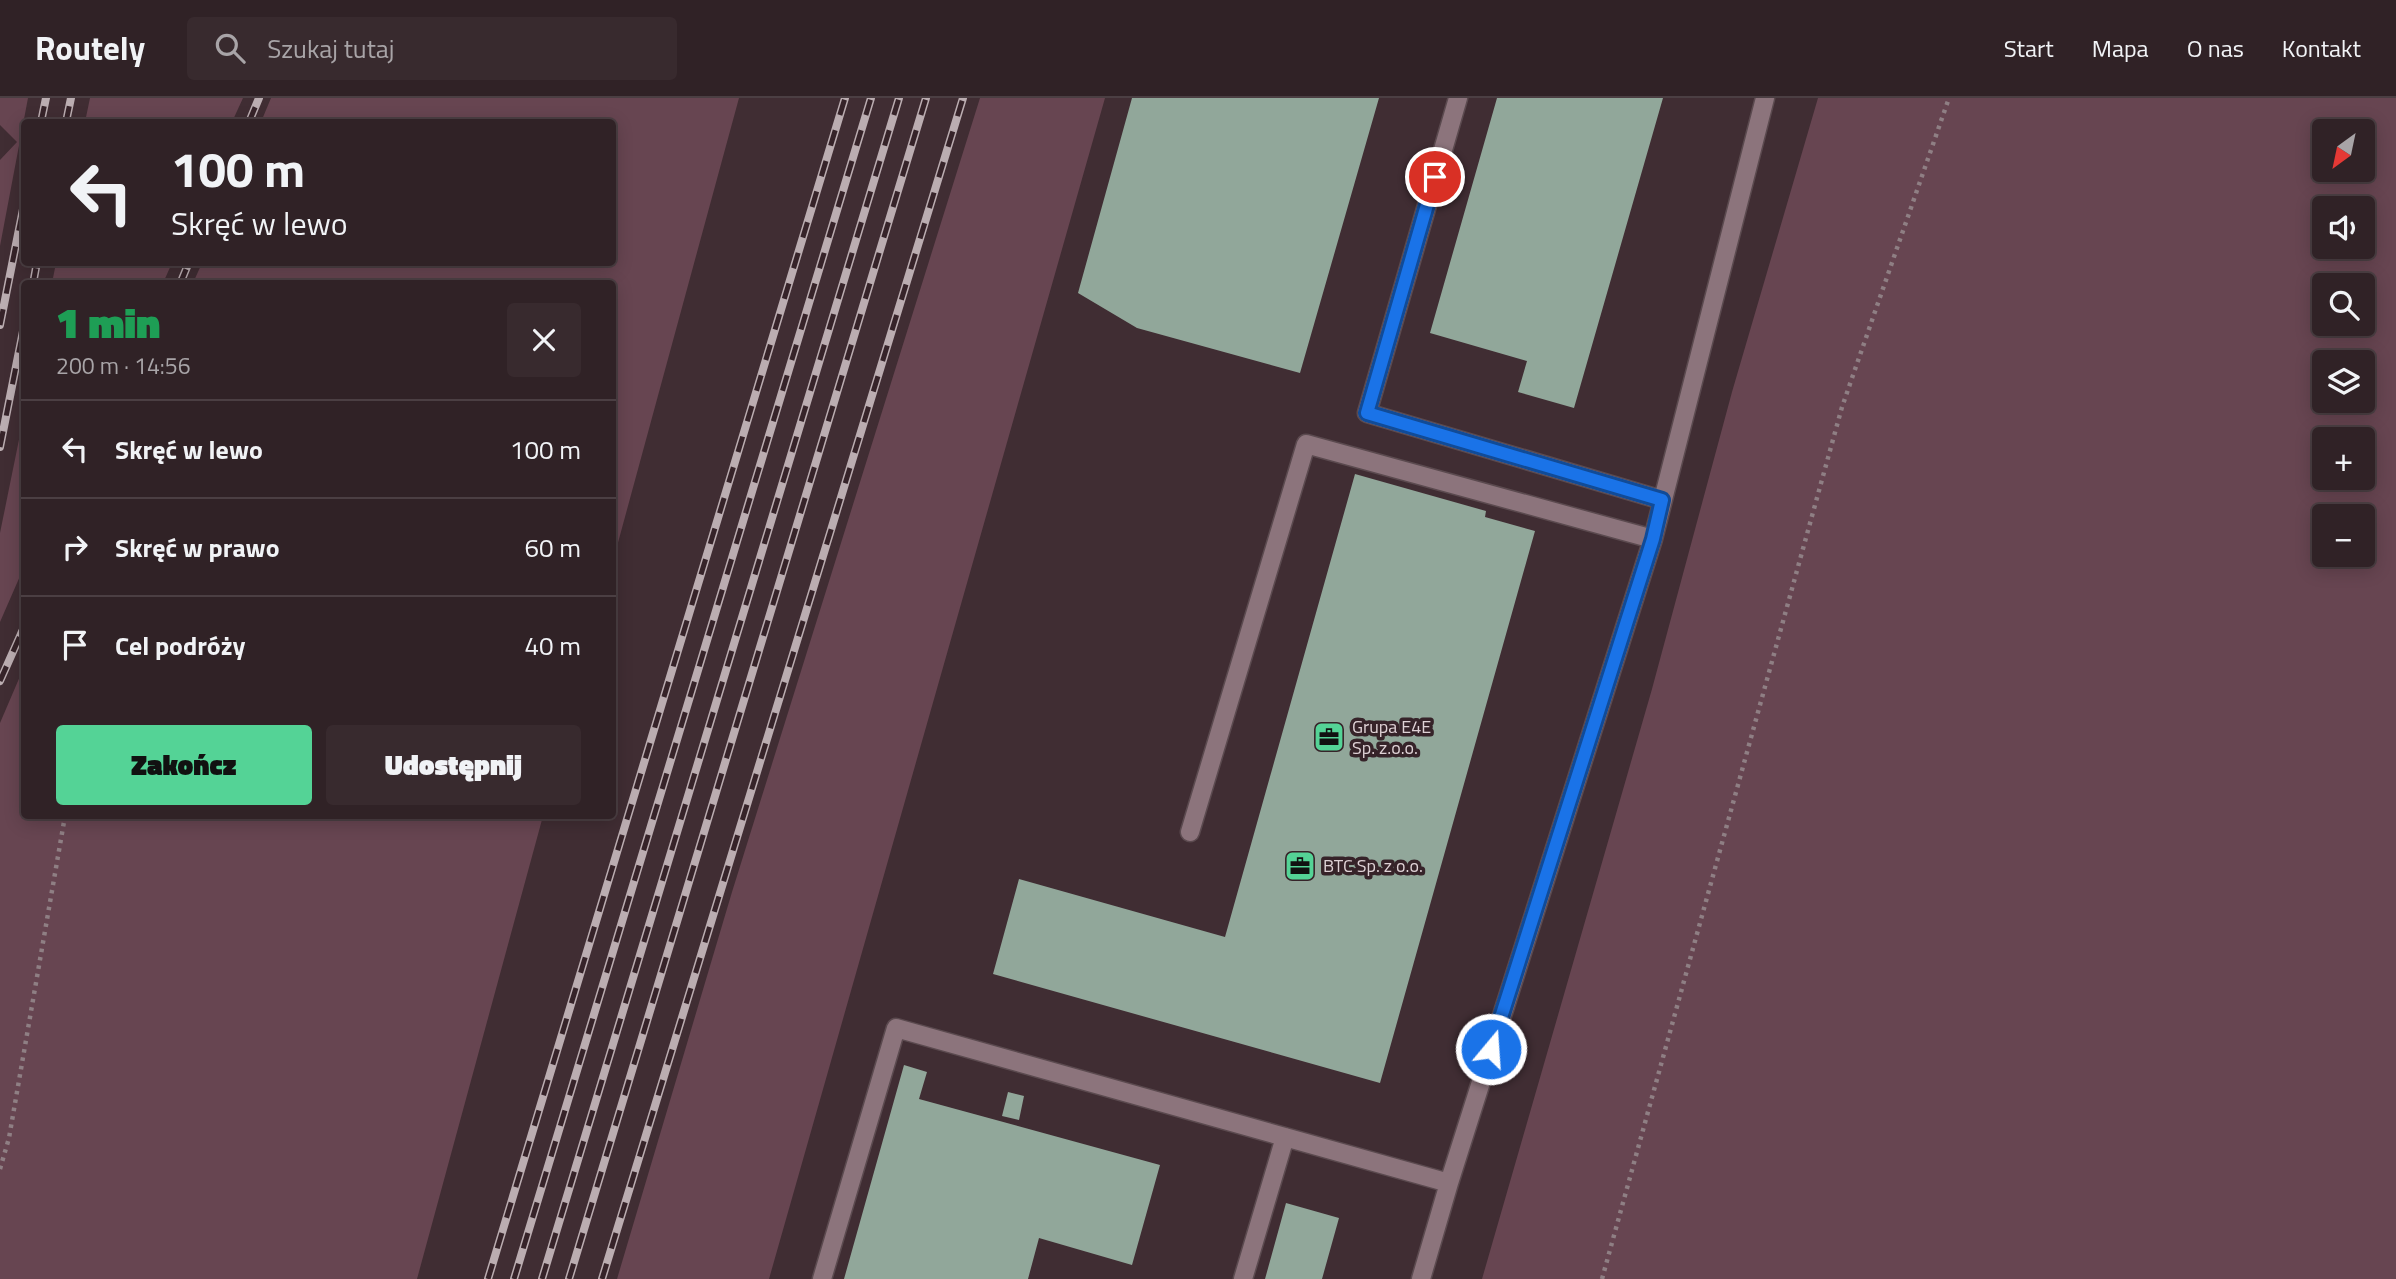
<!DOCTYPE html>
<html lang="pl">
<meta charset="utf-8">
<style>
body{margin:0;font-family:"Titillium Web",sans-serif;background:#382a2e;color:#f1f3f6;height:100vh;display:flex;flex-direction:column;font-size:26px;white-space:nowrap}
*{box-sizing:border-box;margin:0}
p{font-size:23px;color:#a8a4a7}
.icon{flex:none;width:38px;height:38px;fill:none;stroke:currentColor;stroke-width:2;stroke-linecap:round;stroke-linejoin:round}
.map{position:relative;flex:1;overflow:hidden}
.drawer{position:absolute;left:21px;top:182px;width:595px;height:539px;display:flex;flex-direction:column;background:#302226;border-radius:7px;box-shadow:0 4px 18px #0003,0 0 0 2px #4b3f43}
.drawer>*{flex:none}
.hud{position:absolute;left:21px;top:21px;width:595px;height:147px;border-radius:7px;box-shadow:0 4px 18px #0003,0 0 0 2px #4b3f43;background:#302226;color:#f1f3f6;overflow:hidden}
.needle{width:46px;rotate:213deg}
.tools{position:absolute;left:2312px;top:21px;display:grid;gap:14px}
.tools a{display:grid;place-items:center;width:63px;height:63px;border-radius:7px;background:#302226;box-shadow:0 4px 18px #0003,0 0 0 2px #4b3f43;font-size:35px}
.pin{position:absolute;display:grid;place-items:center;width:60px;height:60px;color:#fff;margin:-30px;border:4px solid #fff;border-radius:50%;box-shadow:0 2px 7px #0007}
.me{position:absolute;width:77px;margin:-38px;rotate:18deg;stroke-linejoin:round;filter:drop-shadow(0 0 5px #0008)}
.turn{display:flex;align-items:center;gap:24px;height:147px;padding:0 35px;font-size:32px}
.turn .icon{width:91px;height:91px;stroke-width:2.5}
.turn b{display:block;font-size:49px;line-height:60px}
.round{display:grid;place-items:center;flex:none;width:74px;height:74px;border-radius:7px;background:#382a2e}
.summary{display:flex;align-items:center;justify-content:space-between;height:119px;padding:0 35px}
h1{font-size:42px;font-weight:800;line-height:52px;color:#1e9e55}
.cta{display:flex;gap:14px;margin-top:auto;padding:14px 35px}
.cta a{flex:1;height:80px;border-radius:7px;background:#54d396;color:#111;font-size:28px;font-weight:800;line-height:80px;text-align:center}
.cta a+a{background:#382a2e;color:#f1f3f6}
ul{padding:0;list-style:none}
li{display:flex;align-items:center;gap:21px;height:98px;padding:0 35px;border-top:2px solid #4b3f43}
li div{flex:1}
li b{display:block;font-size:26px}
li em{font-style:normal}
header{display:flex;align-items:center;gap:42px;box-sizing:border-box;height:98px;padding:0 35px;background:#302226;border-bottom:2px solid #4b3f43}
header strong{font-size:33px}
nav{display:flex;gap:38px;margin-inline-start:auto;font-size:24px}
.search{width:490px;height:63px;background:#382a2e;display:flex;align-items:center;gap:18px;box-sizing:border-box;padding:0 24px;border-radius:7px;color:#a8a4a7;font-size:26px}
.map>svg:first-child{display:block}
</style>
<header>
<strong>Routely</strong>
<div class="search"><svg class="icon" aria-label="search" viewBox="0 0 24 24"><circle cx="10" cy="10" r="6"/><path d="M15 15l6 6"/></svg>Szukaj tutaj</div>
<nav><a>Start</a><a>Mapa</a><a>O nas</a><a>Kontakt</a></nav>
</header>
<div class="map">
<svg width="2396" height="1181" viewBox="0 0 2396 1181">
<rect width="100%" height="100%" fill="#402d33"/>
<path fill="#674551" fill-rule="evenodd" d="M0,0H28L0,148V62L17,44L0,27Z
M90,0H243L232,24H85Z
M271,0H739L613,463L612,186L193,185L202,165L612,164V24H261Z
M980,0H1105L769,1181H617L732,794Z
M1818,0H2396V1181H1482L1652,591L1732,294ZM2324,33H2362V72H2324ZM2324,110H2362V149H2324ZM2324,187H2362V226H2324ZM2324,264H2362V303H2324ZM2324,341H2362V380H2324ZM2362,418V457H2324V418Z
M56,165V164L172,165L163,185H52Z
M24,317V469L0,524V435Z
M24,569V718H543L417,1181H0V625Z"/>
<path fill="#91a79a" d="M1132,0H1379L1300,275L1137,230L1078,195Z
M1497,0H1663L1574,310L1518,294L1527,263L1430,235Z
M1355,376L1486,413L1485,419L1535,433L1380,985L993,876L1019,781L1225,839Z
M904,967L927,974L919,1001L1160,1067L1132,1167L1039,1140L1028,1181H844Z
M1008,994L1024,998L1019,1022L1002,1018Z
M1286,1105L1339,1120L1322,1181H1265Z"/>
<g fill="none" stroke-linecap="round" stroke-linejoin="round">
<g stroke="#5b4a4f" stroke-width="21">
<path id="lane" d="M1458,0L1367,315L1662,402
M1190,734L1306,346L1653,441
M822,1181L896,930L1449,1085
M1243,1181L1285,1039
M1421,1181L1449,1085L1653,441L1765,0"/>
</g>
<path stroke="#8f7f84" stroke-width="4.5" stroke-dasharray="3.5 5" stroke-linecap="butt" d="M0,1071L9,1040L65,718
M1602,1181L1842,309L1949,0"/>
<use href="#lane" stroke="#8c747c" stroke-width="18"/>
<g stroke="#bbadb1" stroke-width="8">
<path id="rail" d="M41,24L46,0
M66,24L71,0
M249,24L259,0
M33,186L37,164
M180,186L189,164
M0,227L24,106
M0,349L24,228
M0,583L24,529
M488,1181L845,0
M514,1181L871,0
M542,1181L899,0
M569,1181L926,0
M602,1181L963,0"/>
</g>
<use href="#rail" stroke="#362329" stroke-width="5" stroke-dasharray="16" stroke-linecap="butt"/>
</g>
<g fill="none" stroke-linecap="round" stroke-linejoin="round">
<g stroke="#114b97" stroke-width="18">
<path id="route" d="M1435,79L1367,315L1662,402L1653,441L1491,951"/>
</g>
<use href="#route" stroke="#1a73e8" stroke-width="12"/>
</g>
<defs>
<g id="office-square" transform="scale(1.575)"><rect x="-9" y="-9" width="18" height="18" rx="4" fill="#54d396" stroke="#362329"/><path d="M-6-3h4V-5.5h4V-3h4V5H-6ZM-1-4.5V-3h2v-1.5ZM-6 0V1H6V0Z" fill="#111"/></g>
</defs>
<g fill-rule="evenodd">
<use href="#office-square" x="1329" y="639"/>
<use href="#office-square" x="1300" y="768"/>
</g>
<g text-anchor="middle" stroke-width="7" stroke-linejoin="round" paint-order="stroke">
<g font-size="18" fill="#dfd2d6" stroke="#362329" text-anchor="start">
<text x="1352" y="635">Grupa E4E<tspan x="1352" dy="21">Sp. z.o.o.</tspan></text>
<text x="1323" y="774">BTC Sp. z o.o.</text>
</g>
</g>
</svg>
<div class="tools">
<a><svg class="needle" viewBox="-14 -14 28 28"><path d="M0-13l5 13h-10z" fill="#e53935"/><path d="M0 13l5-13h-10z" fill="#a8a4a7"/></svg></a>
<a><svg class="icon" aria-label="sound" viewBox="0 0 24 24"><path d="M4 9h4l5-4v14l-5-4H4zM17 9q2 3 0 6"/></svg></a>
<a><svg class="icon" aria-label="search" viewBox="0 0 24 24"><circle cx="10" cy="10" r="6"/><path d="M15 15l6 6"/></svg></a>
<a><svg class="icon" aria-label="layers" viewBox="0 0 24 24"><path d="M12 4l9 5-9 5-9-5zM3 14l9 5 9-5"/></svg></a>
<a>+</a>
<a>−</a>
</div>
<div class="pin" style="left:1435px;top:79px;background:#d93025"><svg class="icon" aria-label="arrive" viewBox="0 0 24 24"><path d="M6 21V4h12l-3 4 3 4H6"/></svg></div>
<svg class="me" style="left:1491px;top:951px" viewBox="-20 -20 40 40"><circle r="17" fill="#1a73e8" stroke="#fff" stroke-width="3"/><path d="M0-11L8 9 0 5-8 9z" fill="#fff"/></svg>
<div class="hud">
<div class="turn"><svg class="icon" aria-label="left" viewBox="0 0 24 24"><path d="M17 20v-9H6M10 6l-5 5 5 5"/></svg><div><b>100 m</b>Skręć w lewo</div></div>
</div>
<section class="drawer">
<div class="summary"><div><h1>1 min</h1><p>200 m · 14:56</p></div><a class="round"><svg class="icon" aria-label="close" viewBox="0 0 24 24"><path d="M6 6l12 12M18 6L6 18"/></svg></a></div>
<ul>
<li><svg class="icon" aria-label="left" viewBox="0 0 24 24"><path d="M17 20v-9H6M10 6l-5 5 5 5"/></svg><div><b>Skręć w lewo</b></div><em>100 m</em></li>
<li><svg class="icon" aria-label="right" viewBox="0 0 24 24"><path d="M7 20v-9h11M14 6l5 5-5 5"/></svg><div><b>Skręć w prawo</b></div><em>60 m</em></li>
<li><svg class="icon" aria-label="arrive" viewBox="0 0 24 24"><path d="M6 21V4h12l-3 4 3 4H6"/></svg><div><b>Cel podróży</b></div><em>40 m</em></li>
</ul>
<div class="cta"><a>Zakończ</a><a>Udostępnij</a></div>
</section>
</div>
